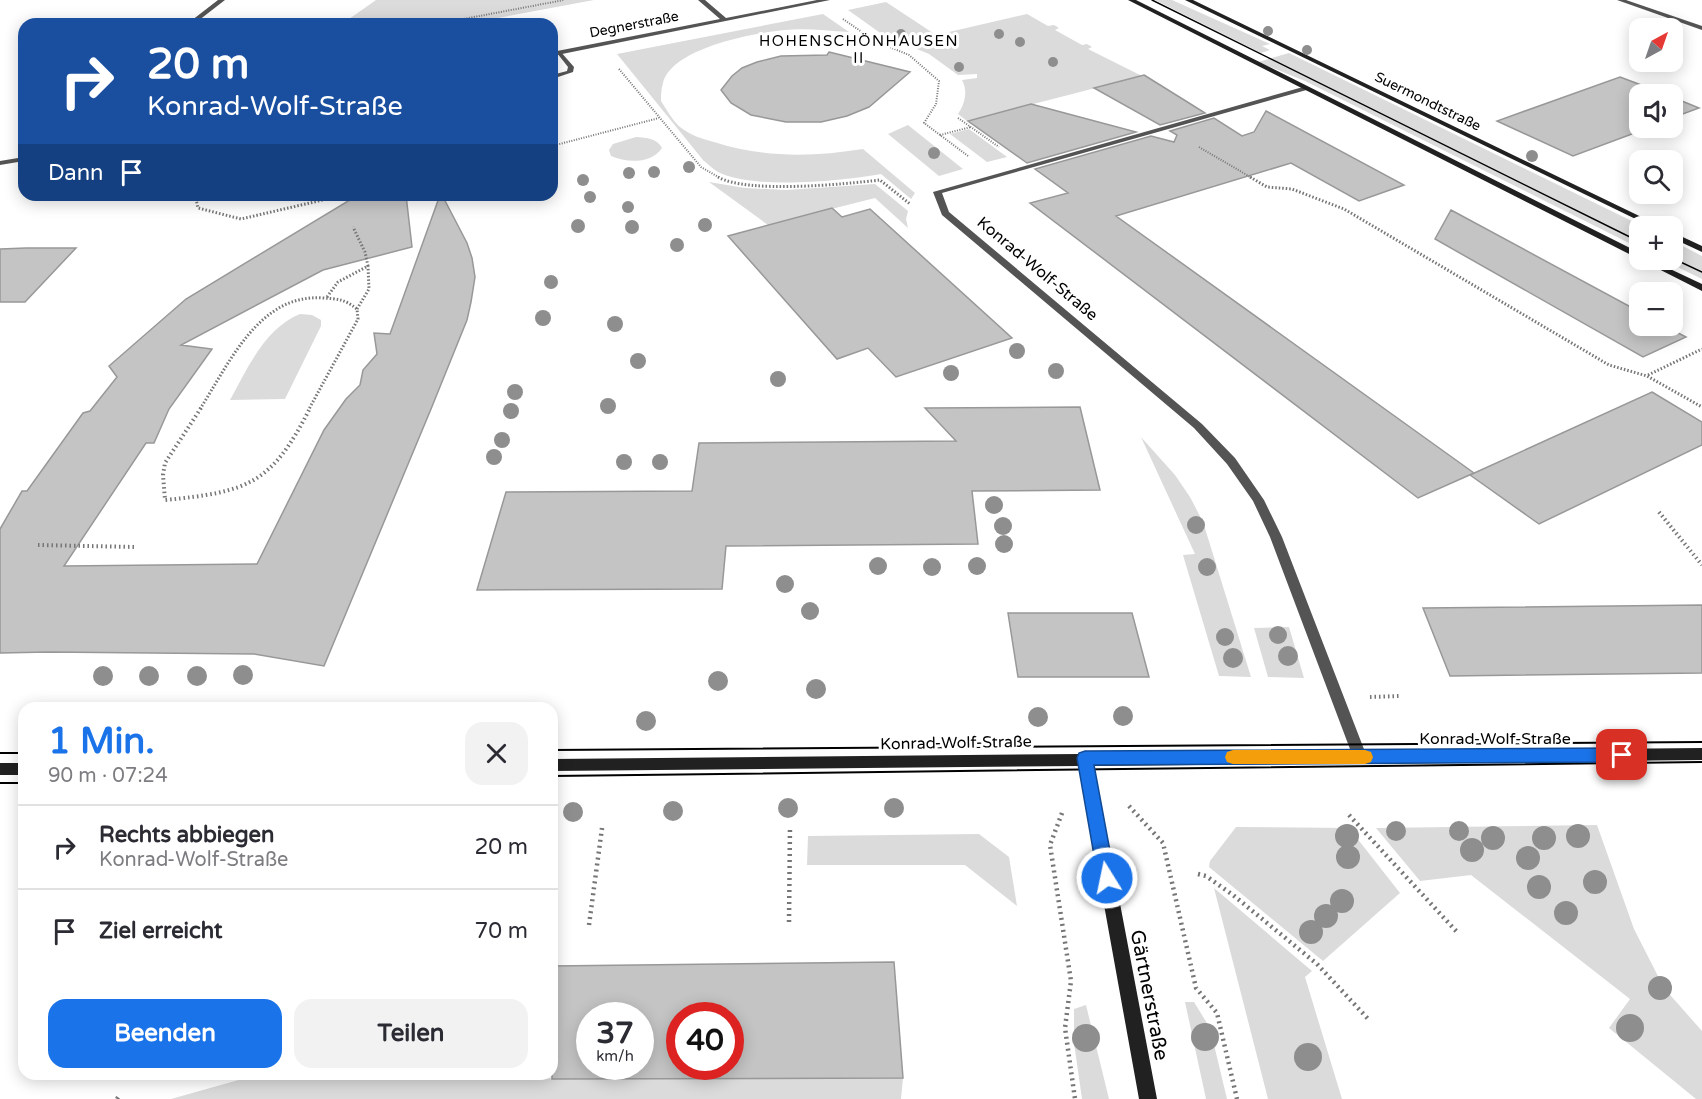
<!DOCTYPE html>
<html lang="de">
<meta charset="utf-8">
<style>
body{margin:0;font-family:"Varela Round",sans-serif;background:#f2f2f3;color:#2b2b33;height:100vh;display:flex;flex-direction:column;font-size:22px;white-space:nowrap}
*{box-sizing:border-box;margin:0}
p{font-size:20px;color:#7c7c81}
.icon{flex:none;width:33px;height:33px;fill:none;stroke:currentColor;stroke-width:2;stroke-linecap:round;stroke-linejoin:round}
.map{position:relative;flex:1;overflow:hidden}
.panel{position:absolute;left:18px;top:702px;width:540px;height:378px;display:flex;flex-direction:column;background:#fff;border-radius:18px;box-shadow:0 3px 15px #0003}
.panel>*{flex:none}
.hud{position:absolute;left:18px;top:18px;width:540px;height:183px;border-radius:18px;box-shadow:0 3px 15px #0003;background:#1a4fa0;color:#fff;overflow:hidden}
.needle{width:39px;rotate:40deg}
.controls{position:absolute;left:1629px;top:18px;display:grid;gap:12px}
.controls a{display:grid;place-items:center;width:54px;height:54px;border-radius:12px;background:#fff;box-shadow:0 3px 15px #0003;font-size:30px}
.speed{position:absolute;left:576px;top:1002px;display:flex;gap:12px;font-size:30px;font-weight:700;text-align:center}
.speed>*{display:grid;place-content:center;width:78px;height:78px;border-radius:50%;background:#fff;box-shadow:0 3px 15px #0003;line-height:1}
.speed small{font-size:15px;font-weight:400}
.speed .limit{border:9px solid #d22;background:#fff;color:#111}
.pin{position:absolute;display:grid;place-items:center;width:51px;height:51px;color:#fff;margin:-26px;border-radius:12px;box-shadow:0 3px 9px #0006}
.me{position:absolute;width:66px;margin:-33px;rotate:350deg;stroke-linejoin:round;filter:drop-shadow(0 0 4px #0008)}
.turn{display:flex;align-items:center;gap:21px;height:126px;padding:0 30px;font-size:27px}
.turn .icon{width:78px;height:78px;stroke-width:2.5}
.turn b{display:block;font-size:42px;line-height:51px}
.then{display:flex;align-items:center;height:57px;padding:0 30px;background:#0003;gap:12px;font-size:22px}
.round{display:grid;place-items:center;flex:none;width:63px;height:63px;border-radius:18px;background:#f2f2f3}
.overview{display:flex;align-items:center;justify-content:space-between;height:102px;padding:0 30px}
h1{font-size:36px;font-weight:800;line-height:45px;color:#1a73e8}
.action{display:flex;gap:12px;margin-top:auto;padding:12px 30px}
.action a{flex:1;height:69px;border-radius:18px;background:#1a73e8;color:#fff;font-size:24px;font-weight:800;line-height:69px;text-align:center}
.action a+a{background:#f2f2f3;color:#2b2b33}
ul{padding:0;list-style:none}
li{display:flex;align-items:center;gap:18px;height:84px;padding:0 30px;border-top:2px solid #e1e1e2}
li div{flex:1}
li b{display:block;font-size:22px}
li em{font-style:normal}
.map>svg:first-child{display:block}
</style>
<div class="map">
<svg width="1702" height="1099" viewBox="0 0 1702 1099">
<rect width="100%" height="100%" fill="#fff"/>
<path fill="#dbdbdb" d="M376,0H594L465,24H325L349,19Z
M1155,0H1172L1270,44L1262,46L1270,50L1261,53Z
M886,2L936,35L1027,14L1048,26L1054,25L1059,28L1055,30L1082,45L1087,44L1092,47L1088,49L1142,76L967,121L958,114C965,104 968,91 962,80L977,78V74L958,75L929,54L883,35L848,10Z
M823,14L849,32C828,31 806,28 785,30C754,33 672,48 663,83C661,89 661,96 661,101C667,110 672,120 680,127C690,135 702,139 714,142C764,158 812,157 863,149L915,193L911,199L881,174C842,181 753,190 718,172C713,169 708,164 703,160L617,54Z
M1289,53L1642,226H1640L1639,248L1305,81L1258,62Z
M908,125L963,169L939,176L888,134Z
M969,129L1007,157L987,162L950,134Z
M636,137C647,138 657,138 662,148C651,164 627,163 611,156L609,150L613,144Z
M709,182L745,188L786,190L875,184L908,211L906,219L908,228L875,198L768,225Z
M1673,241L1702,256V279L1663,260H1672Z
M300,314L312,315L321,320V326L285,399L230,400C247,369 265,328 300,314Z
M1141,437L1175,475L1190,497L1203,522L1251,677L1219,676L1183,555L1195,554Z
M1289,627L1304,678L1268,677L1254,628Z
M1597,825L1634,929L1664,988L1702,1031V1099H1696L1609,1028L1630,999L1471,875L1420,881L1376,828Z
M1236,827L1349,828L1400,893L1323,961L1209,867L1210,861Z
M979,834L1009,857L1017,906L965,865H807L808,836Z
M1214,888L1312,971L1305,977L1342,1099H1268Z
M1185,1002H1194L1210,1028L1227,1099H1206Z
M1086,1005L1109,1099H1082L1074,1043V1009Z
M903,1078L901,1099H171L242,1079Z"/>
<path fill="#c4c4c4" stroke="#989898" stroke-width="1.5" fill-rule="evenodd" d="M829,52L910,72L869,107L847,116L821,122H786L751,115L731,103L721,90L732,76L742,68L757,62L781,56L827,55Z
M1144,75L1189,103L1205,113L1160,125L1094,88Z
M1620,77L1665,94H1640V128H1648L1573,156L1497,121Z
M1672,97L1699,108L1672,118Z
M1031,104L1136,132L1027,163L968,121Z
M1266,111L1404,185L1359,201L1291,163L1116,216L1474,473L1418,498L1030,203L1068,193L1035,169L1151,136L1174,142L1177,135L1170,131L1214,118L1242,136L1254,132Z
M358,195H406L412,247L323,270L181,345L212,349L169,409L154,443H146L64,566L257,564L324,430L346,399L360,385L363,370L377,354L374,333L390,334L440,195H442L467,243L472,258L475,277L471,302L467,320L431,409L324,666L254,654L49,652L0,653V529L22,491H27L83,413L90,411L117,377L109,366L186,299Z
M832,208L842,217L870,209L1012,338L896,377L868,348L837,359L728,236Z
M1451,210L1640,312V326H1665L1686,337L1643,357L1435,239Z
M26,248H76L25,302H0V249Z
M1652,392L1702,422V445L1539,524L1470,475Z
M1080,407L1100,490L972,491L978,544L726,546L722,589L477,590L506,492L692,491L699,443L956,441L925,408Z
M1702,605V673L1450,676L1423,608Z
M1008,613H1132L1149,677H1018Z
M894,962L903,1078L552,1079V966ZM590,1016H640V1066H590ZM680,1016H730V1066H680Z"/>
<g fill="none" stroke-linecap="round" stroke-linejoin="round">
<path stroke="#767676" stroke-width="2" stroke-dasharray="1 1.5" stroke-linecap="butt" d="M843,19L875,41L909,55L939,81L936,104L924,123L968,156
M437,24L564,0
M619,69L701,167L720,178
M958,118L999,147
M940,135L971,127
M552,146L659,118
M1199,147L1252,178"/>
<path stroke="#767676" stroke-width="3" stroke-dasharray="1.5 2" stroke-linecap="butt" d="M718,177C747,194 845,184 880,180L910,204
M1250,177L1267,187L1292,189L1344,209L1609,365L1647,376L1702,407
M195,195L198,208L241,219L344,195
M327,297L338,282L368,266L365,252L353,227
M357,309L369,289L368,266
M1648,375L1702,349
M200,409C229,364 259,293 323,298C339,299 344,299 357,309L358,319L309,409"/>
<path stroke="#767676" stroke-width="4" stroke-dasharray="1.5 3" stroke-linecap="butt" d="M201,408L165,463L163,475L165,500C248,492 272,484 310,408
M1659,512L1702,565
M38,545L135,547
M1370,697L1400,696"/>
<path stroke="#767676" stroke-width="4.5" stroke-dasharray="2 4" stroke-linecap="butt" d="M1129,806L1163,843L1196,988L1217,1013L1237,1099
M1062,813L1050,845L1071,981L1065,1028L1075,1099
M1349,815L1457,932
M1198,874L1206,876L1233,895L1317,964L1370,1021
M789,922L790,826
M589,925L602,828
M117,1099L119,1096"/>
<path fill="#545454" fill-rule="evenodd" d="M560,51L574,67L573,72L552,79V75L567,71L568,67L557,53Z"/>
<path fill="#545454" fill-rule="evenodd" d="M218,0H225L194,24H187Z
M698,0H705L726,18L817,0H830L552,56V52L720,19Z
M1617,0H1626L1702,26V30Z
M1303,87L1310,89L942,193L949,212L1202,424L1235,458L1264,500L1282,537L1367,757L1365,761L1360,763L1355,761L1353,757L1270,537L1253,501L1227,464L1194,428L942,215L933,192Z
M24,157V161L0,165V161Z"/>
<path fill="#212121" fill-rule="evenodd" d="M1128,0H1136L1640,253L1641,260Z
M1185,0H1193L1660,226H1650Z
M1672,232L1702,246V252L1672,238Z
M1641,260H1651L1702,284V291Z
M1702,748V760L1094,766L1157,1099H1139L1079,766L552,771V759L1080,754L1085,752L1090,754Z
M0,763H24V775H0Z"/>
<path stroke="#000" stroke-width="1.5" d="M1152,0L1640,242
M1672,258L1702,272"/>
<path stroke="#000" stroke-width="2" d="M552,750L1702,742
M0,753H24
M552,776L1702,762
M0,783H24"/>
</g>
<g fill="#8e8e8e">
<circle cx="1268" cy="31" r="5"/>
<circle cx="901" cy="34" r="5"/>
<circle cx="999" cy="34" r="5"/>
<circle cx="1020" cy="42" r="5"/>
<circle cx="1307" cy="50" r="5"/>
<circle cx="1053" cy="62" r="5"/>
<circle cx="959" cy="67" r="5"/>
<circle cx="934" cy="153" r="6"/>
<circle cx="1532" cy="156" r="6"/>
<circle cx="689" cy="167" r="6"/>
<circle cx="654" cy="172" r="6"/>
<circle cx="629" cy="173" r="6"/>
<circle cx="583" cy="180" r="6"/>
<circle cx="590" cy="197" r="6"/>
<circle cx="628" cy="207" r="6"/>
<circle cx="705" cy="225" r="7"/>
<circle cx="578" cy="226" r="7"/>
<circle cx="632" cy="227" r="7"/>
<circle cx="677" cy="245" r="7"/>
<circle cx="551" cy="282" r="7"/>
<circle cx="543" cy="318" r="8"/>
<circle cx="615" cy="324" r="8"/>
<circle cx="1017" cy="351" r="8"/>
<circle cx="638" cy="361" r="8"/>
<circle cx="1056" cy="371" r="8"/>
<circle cx="951" cy="373" r="8"/>
<circle cx="778" cy="379" r="8"/>
<circle cx="515" cy="392" r="8"/>
<circle cx="608" cy="406" r="8"/>
<circle cx="511" cy="411" r="8"/>
<circle cx="502" cy="440" r="8"/>
<circle cx="494" cy="457" r="8"/>
<circle cx="624" cy="462" r="8"/>
<circle cx="660" cy="462" r="8"/>
<circle cx="994" cy="505" r="9"/>
<circle cx="1196" cy="525" r="9"/>
<circle cx="1003" cy="526" r="9"/>
<circle cx="1004" cy="544" r="9"/>
<circle cx="878" cy="566" r="9"/>
<circle cx="977" cy="566" r="9"/>
<circle cx="932" cy="567" r="9"/>
<circle cx="1207" cy="567" r="9"/>
<circle cx="785" cy="584" r="9"/>
<circle cx="810" cy="611" r="9"/>
<circle cx="1278" cy="635" r="9"/>
<circle cx="1225" cy="637" r="9"/>
<circle cx="1288" cy="656" r="10"/>
<circle cx="1233" cy="658" r="10"/>
<circle cx="243" cy="675" r="10"/>
<circle cx="103" cy="676" r="10"/>
<circle cx="149" cy="676" r="10"/>
<circle cx="197" cy="676" r="10"/>
<circle cx="718" cy="681" r="10"/>
<circle cx="816" cy="689" r="10"/>
<circle cx="1123" cy="716" r="10"/>
<circle cx="1038" cy="717" r="10"/>
<circle cx="646" cy="721" r="10"/>
<circle cx="788" cy="808" r="10"/>
<circle cx="894" cy="808" r="10"/>
<circle cx="673" cy="811" r="10"/>
<circle cx="573" cy="812" r="10"/>
<circle cx="1396" cy="831" r="10"/>
<circle cx="1459" cy="831" r="10"/>
<circle cx="1347" cy="836" r="12"/>
<circle cx="1578" cy="836" r="12"/>
<circle cx="1493" cy="838" r="12"/>
<circle cx="1544" cy="838" r="12"/>
<circle cx="1472" cy="850" r="12"/>
<circle cx="1348" cy="857" r="12"/>
<circle cx="1528" cy="858" r="12"/>
<circle cx="1595" cy="882" r="12"/>
<circle cx="1539" cy="887" r="12"/>
<circle cx="1342" cy="901" r="12"/>
<circle cx="1566" cy="913" r="12"/>
<circle cx="1326" cy="916" r="12"/>
<circle cx="1311" cy="932" r="12"/>
<circle cx="1660" cy="988" r="12"/>
<circle cx="1630" cy="1028" r="14"/>
<circle cx="1205" cy="1037" r="14"/>
<circle cx="1086" cy="1038" r="14"/>
<circle cx="1308" cy="1057" r="14"/>
</g>
<path fill="#1a73e8" stroke="#114b97" stroke-width="1.5" d="M1622,748L1628,750L1630,755L1628,760L1622,762L1094,765L1115,878L1113,884L1107,887L1100,884L1098,878L1077,758L1079,753L1085,751Z"/>
<path fill="#f59e0b" d="M1233,750H1365L1371,752L1373,757L1371,762L1365,764H1233L1227,762L1225,757L1227,752Z"/>
<g text-anchor="middle" stroke-width="6" stroke-linejoin="round" paint-order="stroke">
<g font-size="14" fill="#000" stroke="#fff">
<text transform="translate(634 24) rotate(-11)" y="5">Degnerstraße</text>
<text transform="translate(1428 101) rotate(26)" y="5">Suermondtstraße</text>
</g>
<g font-size="15" letter-spacing="1.5" fill="#000" stroke="#fff">
<text x="859" y="46">HOHENSCHÖNHAUSEN<tspan x="859" dy="17">II</tspan></text>
</g>
<g font-size="16" fill="#000" stroke="#fff">
<text transform="translate(1038 268) rotate(40)" y="6">Konrad-Wolf-Straße</text>
<text x="1495" y="744">Konrad-Wolf-Straße</text>
<text transform="translate(956 742) rotate(-1)" y="6">Konrad-Wolf-Straße</text>
</g>
<g font-size="20" fill="#000" stroke="#fff">
<text transform="translate(1150 995) rotate(79)" y="7">Gärtnerstraße</text>
</g>
</g>
</svg>
<div class="controls">
<a><svg class="needle" viewBox="-14 -14 28 28"><path d="M0-13l5 13h-10z" fill="#e53935"/><path d="M0 13l5-13h-10z" fill="#7c7c81"/></svg></a>
<a><svg class="icon" aria-label="sound" viewBox="0 0 24 24"><path d="M4 9h4l5-4v14l-5-4H4zM17 9q2 3 0 6"/></svg></a>
<a><svg class="icon" aria-label="search" viewBox="0 0 24 24"><circle cx="10" cy="10" r="6"/><path d="M15 15l6 6"/></svg></a>
<a>+</a>
<a>−</a>
</div>
<div class="speed"><div>37<small>km/h</small></div><div class="limit">40</div></div>
<div class="pin" style="left:1622px;top:755px;background:#d93025"><svg class="icon" aria-label="arrive" viewBox="0 0 24 24"><path d="M6 21V4h12l-3 4 3 4H6"/></svg></div>
<svg class="me" style="left:1107px;top:878px" viewBox="-20 -20 40 40"><circle r="17" fill="#1a73e8" stroke="#fff" stroke-width="3"/><path d="M0-11L8 9 0 5-8 9z" fill="#fff"/></svg>
<div class="hud">
<div class="turn"><svg class="icon" aria-label="right" viewBox="0 0 24 24"><path d="M7 20v-9h11M14 6l5 5-5 5"/></svg><div><b>20 m</b>Konrad-Wolf-Straße</div></div>
<div class="then">Dann<svg class="icon" aria-label="arrive" viewBox="0 0 24 24"><path d="M6 21V4h12l-3 4 3 4H6"/></svg></div>
</div>
<section class="panel">
<div class="overview"><div><h1>1 Min.</h1><p>90 m · 07:24</p></div><a class="round"><svg class="icon" aria-label="close" viewBox="0 0 24 24"><path d="M6 6l12 12M18 6L6 18"/></svg></a></div>
<ul>
<li><svg class="icon" aria-label="right" viewBox="0 0 24 24"><path d="M7 20v-9h11M14 6l5 5-5 5"/></svg><div><b>Rechts abbiegen</b><p>Konrad-Wolf-Straße</p></div><em>20 m</em></li>
<li><svg class="icon" aria-label="arrive" viewBox="0 0 24 24"><path d="M6 21V4h12l-3 4 3 4H6"/></svg><div><b>Ziel erreicht</b></div><em>70 m</em></li>
</ul>
<div class="action"><a>Beenden</a><a>Teilen</a></div>
</section>
</div>
